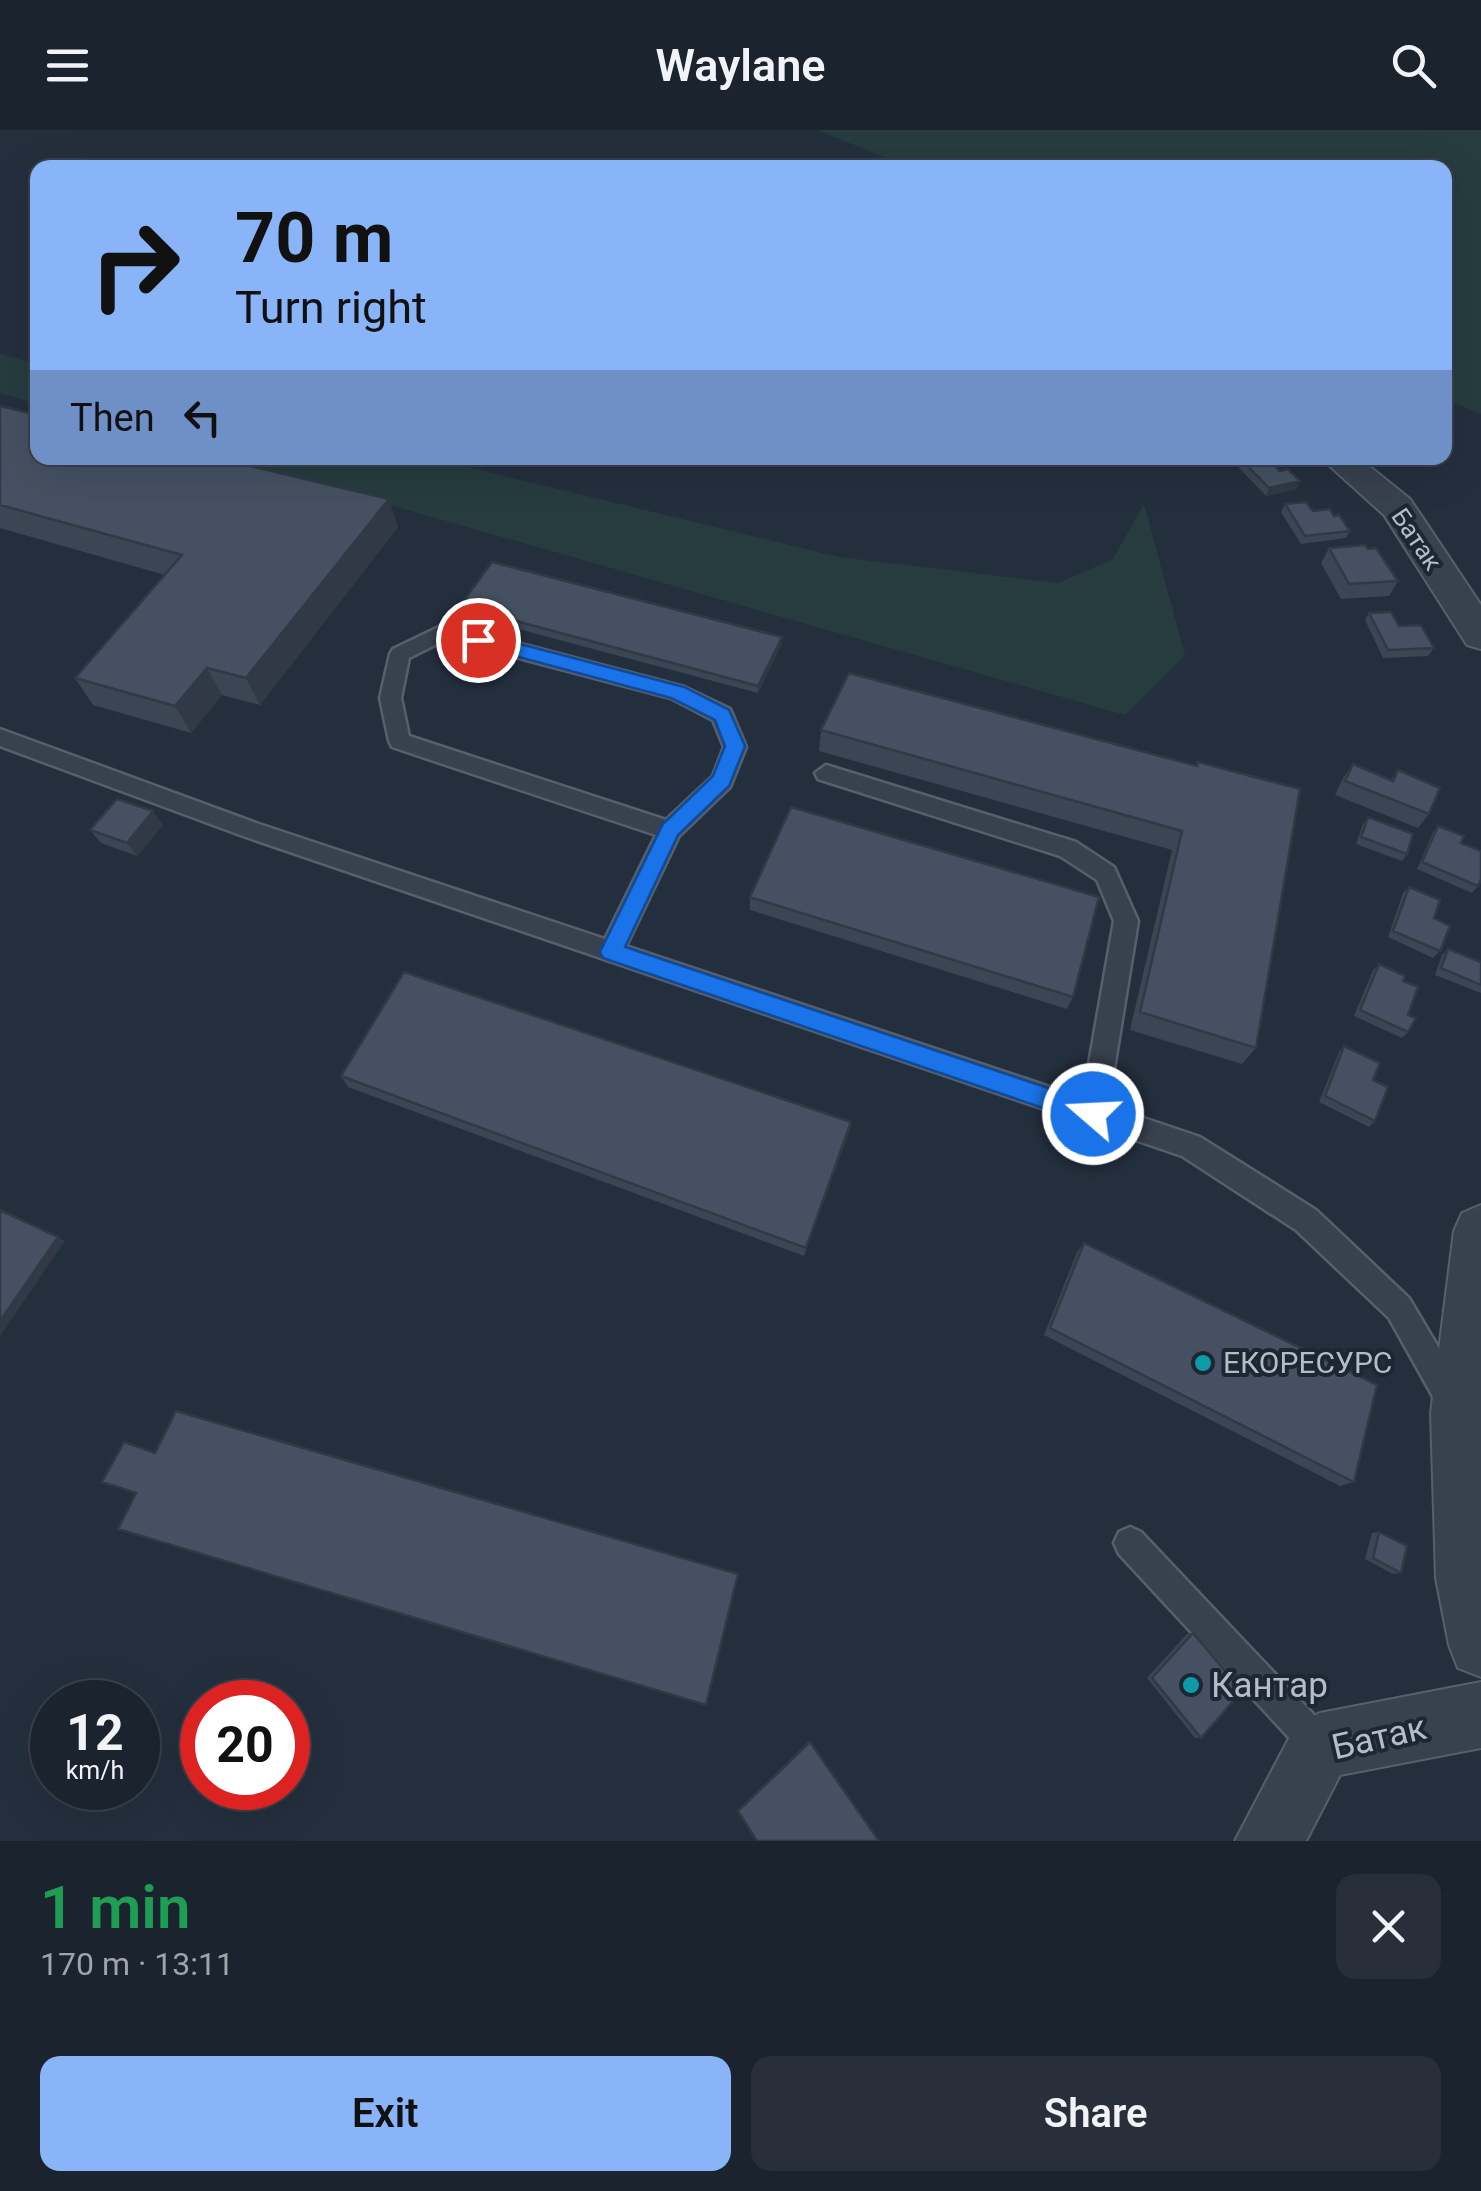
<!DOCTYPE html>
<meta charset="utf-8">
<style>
body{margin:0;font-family:Roboto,sans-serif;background:#282f3a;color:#f1f3f6;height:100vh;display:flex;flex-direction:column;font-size:38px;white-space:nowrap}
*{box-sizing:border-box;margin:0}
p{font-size:32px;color:#a0a4aa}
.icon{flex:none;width:55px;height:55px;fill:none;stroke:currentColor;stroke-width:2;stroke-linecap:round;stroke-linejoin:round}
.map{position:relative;height:1711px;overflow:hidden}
.sheet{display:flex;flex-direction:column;background:#1b232e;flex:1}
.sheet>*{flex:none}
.banner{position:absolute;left:30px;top:30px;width:1422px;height:305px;border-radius:20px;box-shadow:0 10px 40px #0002,0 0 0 2px #39404a;background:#8ab4f8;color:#111;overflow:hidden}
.speed{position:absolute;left:30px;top:1550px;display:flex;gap:20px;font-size:50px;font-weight:700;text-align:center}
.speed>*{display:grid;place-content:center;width:130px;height:130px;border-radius:50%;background:#1b232e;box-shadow:0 10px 40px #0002,0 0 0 2px #39404a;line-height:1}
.speed small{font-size:25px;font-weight:400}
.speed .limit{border:15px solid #d22;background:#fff;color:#111}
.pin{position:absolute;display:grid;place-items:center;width:85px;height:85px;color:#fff;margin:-42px;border:5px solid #fff;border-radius:50%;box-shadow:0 2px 10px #0007}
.me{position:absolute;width:110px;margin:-55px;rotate:289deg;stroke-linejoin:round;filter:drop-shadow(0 0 8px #0008)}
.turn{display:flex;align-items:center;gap:35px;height:210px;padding:0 40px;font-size:45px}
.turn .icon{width:130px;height:130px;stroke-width:2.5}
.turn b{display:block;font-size:70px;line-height:85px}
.then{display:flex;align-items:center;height:95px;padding:0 40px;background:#0003;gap:20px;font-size:38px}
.round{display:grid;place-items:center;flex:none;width:105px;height:105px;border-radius:20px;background:#282f3a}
.headline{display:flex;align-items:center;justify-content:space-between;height:170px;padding:0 40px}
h1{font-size:60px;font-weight:600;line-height:75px;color:#1e9e55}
.primary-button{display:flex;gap:20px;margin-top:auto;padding:20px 40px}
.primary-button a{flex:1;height:115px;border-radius:20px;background:#8ab4f8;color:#111;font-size:40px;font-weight:600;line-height:115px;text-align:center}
.primary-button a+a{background:#282f3a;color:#f1f3f6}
header{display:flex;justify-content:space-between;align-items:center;height:130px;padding:0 40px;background:#1b232e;font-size:45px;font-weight:600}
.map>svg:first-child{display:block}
</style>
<header><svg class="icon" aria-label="menu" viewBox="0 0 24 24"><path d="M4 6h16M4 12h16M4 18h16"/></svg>Waylane<svg class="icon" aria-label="search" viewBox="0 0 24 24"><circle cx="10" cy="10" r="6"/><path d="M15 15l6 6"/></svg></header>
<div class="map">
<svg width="1481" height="1711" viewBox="0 0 1481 1711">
<rect width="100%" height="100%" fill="#242f3e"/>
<path fill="#263c3f" d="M818,0H1481V284L1445,269V38L908,37Z
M0,224L37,234V274L0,263Z
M226,328H430L839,427L1058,453L1113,429L1144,374L1185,525L1125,585Z"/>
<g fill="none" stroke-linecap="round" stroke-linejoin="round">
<g stroke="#565f6c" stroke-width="5">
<path id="lane" d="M445,494L684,557L730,579L746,617L730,657L679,706L626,816L1083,968L1114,791L1097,750L1060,726L818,649L815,643L826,635L1076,712L1114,737L1138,791L1108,976L1200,1007L1316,1080L1409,1168L1463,1259L1467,1270L1463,1281L1452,1285L1441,1281L1389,1188L1296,1100L1182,1026L243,706L0,616V599L259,694L605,809L656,705L392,617L389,611L380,568L390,524L393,519ZM447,509L671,568L713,590L724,617L713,646L666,690L409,606L401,568L409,528Z
M1130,1397L1141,1402L1332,1604L1337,1616L1332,1628L1320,1633L1308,1628L1119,1424L1114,1413L1119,1402Z"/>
</g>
<g stroke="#565f6c" stroke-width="4">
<path id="street" d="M1321,328H1359L1410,369L1481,475V519L1467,515L1384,385Z
M1481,1075V1547L1458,1538L1449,1515L1436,1448L1431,1283L1454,1101L1462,1083Z
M1481,1552V1618L1340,1645L1306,1711H1235L1297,1593L1320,1583Z"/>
</g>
<use href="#lane" fill="#38414e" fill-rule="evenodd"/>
<use href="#street" fill="#38414e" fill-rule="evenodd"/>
</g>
<path fill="#3b4654" d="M0,276L398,397L260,575L222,565L191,603L93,575L75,548L165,445L0,398Z
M1242,330L1297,359L1266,366L1239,338Z
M1285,374L1334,386L1350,401L1346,408L1301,414L1281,382Z
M1329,418L1398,451L1389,466L1341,469L1321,433Z
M460,476L781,515L758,563L462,484Z
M1369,483L1399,496L1434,518L1428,526L1383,528L1365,490Z
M821,600L1196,636L1198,632L1256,918L1242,934L1130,900L1172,720L819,621Z
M1353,634L1391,650L1398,640L1429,684L1418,698L1335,665L1343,648Z
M1368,687L1407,724L1402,731L1356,714L1363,694Z
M163,695L137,726L101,713L90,700Z
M1438,696L1461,713L1478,756L1472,763L1417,739L1433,702Z
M1409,757L1434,788L1440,821L1433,828L1388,807L1403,763Z
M750,767L1073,867L1067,879L750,780Z
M1448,819L1481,832V863L1435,845L1442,825Z
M1379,834L1403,851L1408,902L1402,908L1354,886L1373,840Z
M1344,916L1373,950L1375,991L1369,997L1319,972L1339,922Z
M341,946L849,1002L804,1126L348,957Z
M1084,1113L1354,1352L1340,1356L1044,1205L1077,1122Z
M1379,1402L1401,1443L1393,1444L1365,1429L1372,1403Z
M1193,1503L1201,1608H1195L1147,1548L1187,1504Z
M809,1611L879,1711L738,1681Z"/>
<path fill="#303945" d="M1300,351L1297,359L1266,366L1269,358Z
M389,369L398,397L260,575L246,548Z
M782,507L781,515L758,563V556Z
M207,538L222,565L191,603L175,576Z
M153,681L163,695L137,726L127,713Z
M851,992L849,1002L804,1126L806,1118Z
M58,1107L65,1111L0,1206V1191Z"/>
<path fill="#455162" stroke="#303945" stroke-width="2.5" d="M0,276L38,285V328H216L389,369L246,548L207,538L175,576L75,548L182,425L0,375Z
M1253,328H1268L1280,341L1288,339L1300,351L1269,358L1242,330Z
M1306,372L1313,381L1330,379L1334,386L1339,385L1350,401L1305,406L1285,374Z
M1365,415L1368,419L1376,418L1398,451L1349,454L1329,418Z
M492,432L782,507L758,556L460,476Z
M1391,482L1399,496L1421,495L1434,518L1388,520L1369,483Z
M849,543L1197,636L1198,632L1300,659L1256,918L1140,882L1182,701L821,600Z
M1353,634L1393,651L1398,640L1440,658L1429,684L1345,651Z
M117,669L153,681L127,713L90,700Z
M791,677L1099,767L1073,867L750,767Z
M1368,687L1413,704L1407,724L1361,707Z
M1438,696L1464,706L1461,713L1481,721V749L1478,756L1422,732Z
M1409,757L1440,770L1434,788L1450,796L1440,821L1393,801Z
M1448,819L1481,832V855L1441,838Z
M1379,834L1405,846L1403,851L1418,857L1408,885L1416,888L1408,902L1360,880Z
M404,842L851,992L806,1118L341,946Z
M1344,916L1380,933L1373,950L1388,957L1375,991L1325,966Z
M0,1080L58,1107L0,1191Z
M1084,1113L1377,1255L1354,1352L1050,1198Z
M176,1281L738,1444L706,1575L118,1399L136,1363L102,1352L124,1312L155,1323Z
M1379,1402L1407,1416L1401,1443L1373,1428Z
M1193,1503L1242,1561L1201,1608L1152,1548Z
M810,1612L879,1711H757L738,1681Z"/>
<path fill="#1a73e8" stroke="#114b97" stroke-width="2.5" d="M478,503L684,557L729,580L745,616L729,656L678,705L625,817L1102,976L1105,984L1102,992L1093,995L603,828L600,822L663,694L713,646L725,616L715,590L671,568L471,514L468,510Z"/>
<g fill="#0f9aa8" stroke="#1d2633" stroke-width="4">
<circle cx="1203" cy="1233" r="10"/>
<circle cx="1191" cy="1555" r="10"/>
</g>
<g text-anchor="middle" stroke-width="8" stroke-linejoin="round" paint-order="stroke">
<g font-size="25" fill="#b4bcc9" stroke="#1d2633">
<text transform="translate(1417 409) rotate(56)" y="9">Батак</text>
</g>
<g font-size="30" fill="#b4bcc9" stroke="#1d2633" text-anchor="start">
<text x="1223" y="1243">ЕКОРЕСУРС</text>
</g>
<g font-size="35" fill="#b4bcc9" stroke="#1d2633" text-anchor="start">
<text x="1211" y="1567">Кантар</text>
</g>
<g font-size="35" fill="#b4bcc9" stroke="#1d2633">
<text transform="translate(1379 1607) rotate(-13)" y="12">Батак</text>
</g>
</g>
</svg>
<div class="speed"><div>12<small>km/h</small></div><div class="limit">20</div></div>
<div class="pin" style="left:478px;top:510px;background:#d93025"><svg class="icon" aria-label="arrive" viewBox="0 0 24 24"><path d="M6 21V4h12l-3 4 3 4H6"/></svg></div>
<svg class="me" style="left:1093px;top:984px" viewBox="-20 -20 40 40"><circle r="17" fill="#1a73e8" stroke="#fff" stroke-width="3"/><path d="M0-11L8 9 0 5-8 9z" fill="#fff"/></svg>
<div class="banner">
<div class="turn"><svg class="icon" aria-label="right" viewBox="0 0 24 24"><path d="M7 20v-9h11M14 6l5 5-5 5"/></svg><div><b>70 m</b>Turn right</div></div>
<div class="then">Then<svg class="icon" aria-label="left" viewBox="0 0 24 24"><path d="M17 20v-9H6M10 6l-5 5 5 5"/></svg></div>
</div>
</div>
<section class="sheet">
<div class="headline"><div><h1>1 min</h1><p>170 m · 13:11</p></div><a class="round"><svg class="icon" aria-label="close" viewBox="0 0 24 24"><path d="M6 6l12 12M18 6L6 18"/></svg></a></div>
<div class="primary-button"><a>Exit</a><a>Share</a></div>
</section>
